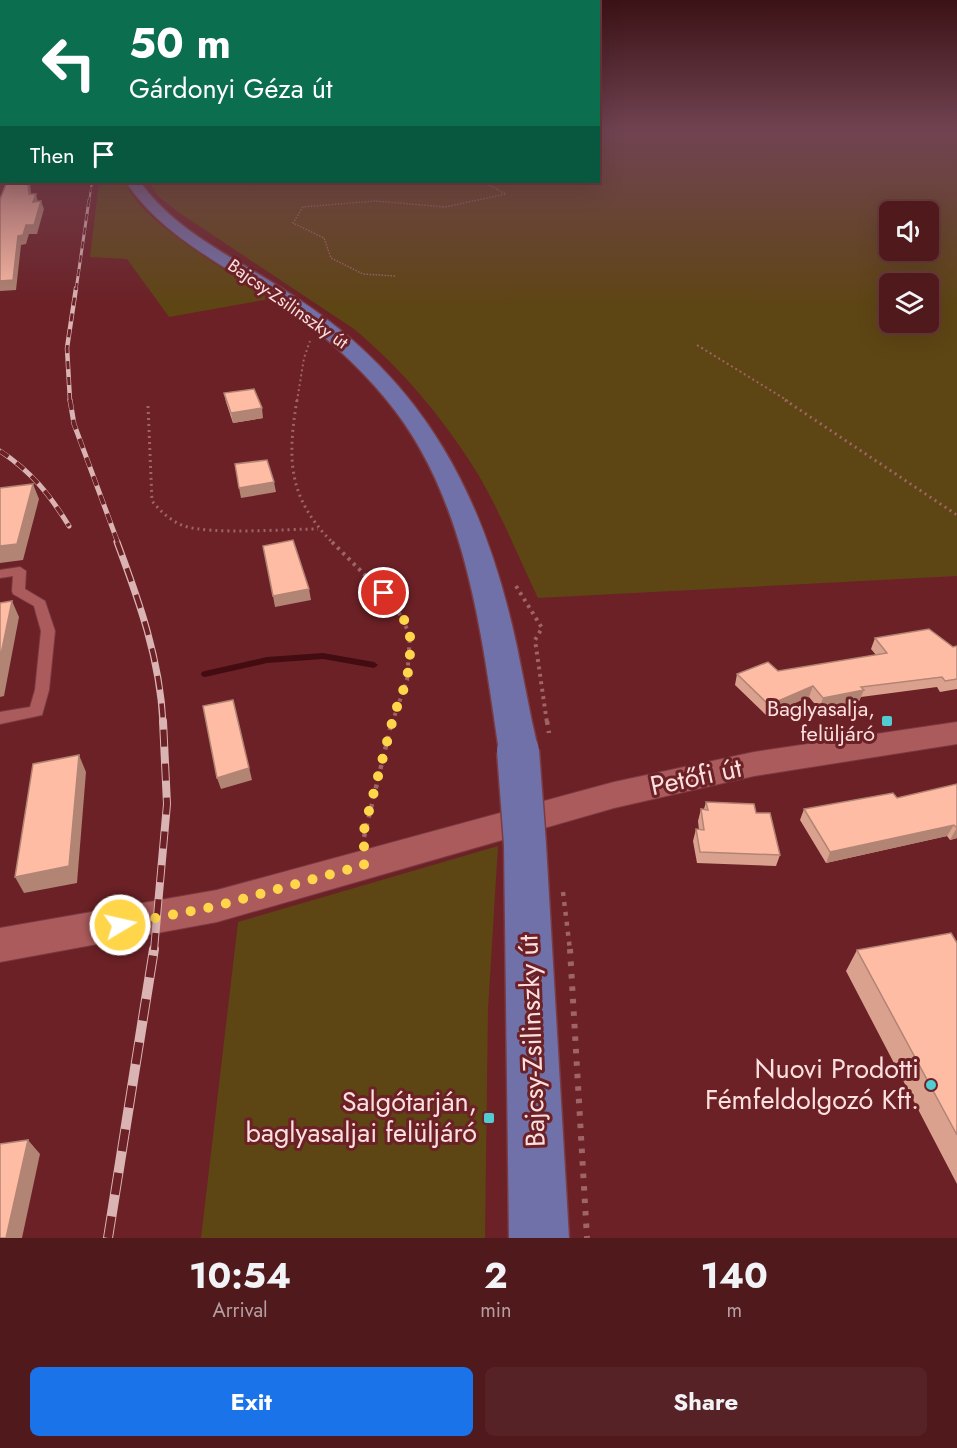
<!DOCTYPE html>
<meta charset="utf-8">
<style>
body{margin:0;font-family:Jost,sans-serif;background:#562225;color:#f1f3f6;height:100vh;display:flex;flex-direction:column;font-size:22px;white-space:nowrap}
*{box-sizing:border-box;margin:0}
p{font-size:20px;color:#b4a0a3}
.icon{flex:none;width:33px;height:33px;fill:none;stroke:currentColor;stroke-width:2;stroke-linecap:round;stroke-linejoin:round}
.map{position:relative;height:1238px;overflow:hidden}
.sheet{display:flex;flex-direction:column;background:#50191c;flex:1}
.sheet>*{flex:none}
.hud{position:absolute;left:0px;top:0px;width:600px;height:183px;box-shadow:0 6px 24px #0002,0 0 0 2px #67383b;background:#0b6e4f;color:#fff;overflow:hidden}
.tools{position:absolute;left:879px;top:201px;display:grid;gap:12px}
.tools a{display:grid;place-items:center;width:60px;height:60px;border-radius:9px;background:#50191c;box-shadow:0 6px 24px #0002,0 0 0 2px #67383b;font-size:30px}
.pin{position:absolute;display:grid;place-items:center;width:51px;height:51px;color:#fff;margin:-26px;border:3px solid #fff;border-radius:50%;box-shadow:0 2px 6px #0007}
.me{position:absolute;width:66px;margin:-33px;rotate:81deg;stroke-linejoin:round;filter:drop-shadow(0 0 4px #0008)}
.turn{display:flex;align-items:center;gap:21px;height:126px;padding:0 30px;font-size:27px}
.turn .icon{width:78px;height:78px;stroke-width:2.5}
.turn b{display:block;font-size:42px;line-height:51px}
.then{display:flex;align-items:center;height:57px;padding:0 30px;background:#0003;gap:12px;font-size:22px}
.eta{display:flex;justify-content:space-evenly;align-items:center;height:102px;text-align:center}
.eta b{font-size:36px;font-weight:700;line-height:42px}
.primary-button{display:flex;gap:12px;margin-top:auto;padding:12px 30px}
.primary-button a{flex:1;height:69px;border-radius:9px;background:#1a73e8;color:#fff;font-size:24px;font-weight:700;line-height:69px;text-align:center}
.primary-button a+a{background:#562225;color:#f1f3f6}
.map>svg:first-child{display:block}
</style>
<div class="map">
<svg width="957" height="1238" viewBox="0 0 957 1238">
<rect width="100%" height="100%" fill="#6b2126"/>
<path fill="#5e4514" fill-rule="evenodd" d="M599,131H957V576L538,598C518,556 500,511 476,471C443,418 402,369 354,329L178,212L158,196L149,182H598ZM890,212H928V250H890ZM890,284H928V322H890Z
M99,182H125C141,223 232,273 270,299L169,317L127,259L90,257Z
M498,846L488,1010L485,1238H201L238,922Z"/>
<g fill="none" stroke-linecap="round" stroke-linejoin="round">
<path fill="#430c11" fill-rule="evenodd" d="M323,653L374,662L378,665L374,668L323,659L267,663L205,677L202,676L201,674L202,672L205,671L267,657Z"/>
<g stroke="#7a3b43" stroke-width="2">
<path id="lane" d="M20,567L26,571L25,589L45,601L55,631L49,690L42,715L0,724V712L30,707L35,690L41,631L34,606L13,594L12,591L13,576L0,578V570Z"/>
</g>
<g stroke="#7a3b43" stroke-width="2">
<path id="street" d="M2,137V146L0,147V138Z
M957,722V744L754,776L614,808L217,922L0,962V928L217,890L614,782L754,752Z"/>
</g>
<g stroke="#7a3b43" stroke-width="3">
<path id="primary" d="M126,182H140C178,235 242,261 295,297C426,382 485,498 517,647C522,672 527,697 532,722C534,731 537,741 537,749C537,753 534,758 532,761L518,766L504,761L499,751C481,631 466,494 385,398C356,363 322,333 285,307C229,266 166,241 126,182Z
M525,826L540,831L546,844L569,1238H509L504,844L510,831Z"/>
</g>
<path stroke="#9e6467" stroke-width="1.5" stroke-dasharray="1.5 1.5" stroke-linecap="butt" d="M395,276L363,274L331,258L324,238L293,223L303,207L375,201L445,207L506,194L483,182"/>
<path stroke="#9e6467" stroke-width="2" stroke-dasharray="2 3" stroke-linecap="butt" d="M697,345L788,401
M297,401L304,358L310,341"/>
<path stroke="#9e6467" stroke-width="3" stroke-dasharray="2 4" stroke-linecap="butt" d="M297,400C287,460 288,498 333,543
M785,400L957,515
M148,406L152,501C161,512 171,521 184,526C212,535 285,529 318,529"/>
<path stroke="#9e6467" stroke-width="4" stroke-dasharray="3 4.5" stroke-linecap="butt" d="M332,542L395,605L410,635L407,680L392,723
M516,586L542,628L535,640L547,723"/>
<path stroke="#9e6467" stroke-width="4.5" stroke-dasharray="4 6" stroke-linecap="butt" d="M547,721L549,733
M364,837L392,721
M563,892L570,950"/>
<path stroke="#9e6467" stroke-width="6" stroke-dasharray="4.5 8" stroke-linecap="butt" d="M570,949L587,1238"/>
<use href="#lane" fill="#ac5b5c" fill-rule="evenodd"/>
<use href="#street" fill="#ac5b5c" fill-rule="evenodd"/>
<use href="#primary" fill="#7171a9" fill-rule="evenodd"/>
<g stroke="#dab3b3" stroke-width="2">
<path id="rail-far6" d="M89,202L92,182"/>
</g>
<g stroke="#dab3b3" stroke-width="3">
<path id="rail-far5" d="M76,290L89,200"/>
</g>
<g stroke="#dab3b3" stroke-width="4.5">
<path id="rail-far4" d="M70,401L67,348L76,288"/>
</g>
<g stroke="#dab3b3" stroke-width="5">
<path id="rail-far3" d="M70,400L74,424L118,543
M0,451C31,471 50,495 69,526"/>
</g>
<g stroke="#dab3b3" stroke-width="7">
<path id="rail-far2" d="M117,542C139,601 160,659 163,723"/>
</g>
<g stroke="#dab3b3" stroke-width="8">
<path id="rail-far1" d="M154,950L167,804L163,721"/>
</g>
<g stroke="#dab3b3" stroke-width="10">
<path id="rail" d="M108,1238L154,949"/>
</g>
<use href="#rail-far6" stroke="#6b2126" stroke-width="1.5" stroke-dasharray="5" stroke-linecap="butt"/>
<use href="#rail-far5" stroke="#6b2126" stroke-width="2" stroke-dasharray="7" stroke-linecap="butt"/>
<use href="#rail-far4" stroke="#6b2126" stroke-width="3" stroke-dasharray="8" stroke-linecap="butt"/>
<use href="#rail-far3" stroke="#6b2126" stroke-width="4" stroke-dasharray="10" stroke-linecap="butt"/>
<use href="#rail-far2" stroke="#6b2126" stroke-width="4.5" stroke-dasharray="14" stroke-linecap="butt"/>
<use href="#rail-far1" stroke="#6b2126" stroke-width="6" stroke-dasharray="17" stroke-linecap="butt"/>
<use href="#rail" stroke="#6b2126" stroke-width="8" stroke-dasharray="22" stroke-linecap="butt"/>
<g stroke="#7a3b43" stroke-width="45" stroke-linecap="butt">
<path id="primary-bridge" d="M518,751L525,844"/>
</g>
<use href="#primary-bridge" stroke="#7171a9" stroke-width="42"/>
</g>
<path fill="#daa28e" d="M224,393L263,418L233,423L226,402Z
M875,638L953,647L957,646V689L940,692L937,687L861,697L859,701L819,709L809,697L766,715L735,685L737,674L778,671L876,655L871,649Z
M957,784V838L950,840L947,836L826,863L800,820L804,809L897,798Z
M706,802L756,813L780,855L776,866L697,863L693,841L696,829L699,830L698,821L701,809H704Z
M957,943V1184L846,971L857,950Z"/>
<path fill="#b28474" d="M28,182H30L32,203L29,194Z
M36,194L38,202H33Z
M41,201L44,209L37,234H29L26,244L21,245L16,290L0,291V281L18,236L26,225Z
M262,408L263,418L233,423L231,413Z
M274,482L276,492L241,498L239,488Z
M33,484L39,499L23,560L0,563V546Z
M309,589L311,600L275,607L273,596Z
M12,601L19,617L4,696L0,697V659Z
M813,686L809,697L766,715L769,705Z
M864,690L859,701L819,709L823,698Z
M233,700L252,780L221,789L217,778Z
M79,755L86,772L77,883L24,893L15,877Z
M954,825L947,836L826,863L830,852Z
M957,828V838L950,840L956,829Z
M28,1140L40,1154L22,1238H6Z"/>
<path fill="#febca5" stroke="#b28474" stroke-width="1.5" d="M7,182H28L29,194H36L33,202L41,201L34,225H26L23,235L18,236L13,280L0,281V199Z
M254,389L262,408L231,413L224,393Z
M267,460L274,482L239,488L235,464Z
M33,484L17,544L0,546V488Z
M293,540L309,589L273,596L263,546Z
M12,601L0,659V603Z
M929,629L953,647L957,646V679L945,681L942,677L861,687L864,690L823,698L813,686L769,705L737,674L768,662L778,671L887,653L875,638Z
M233,700L249,768L217,778L203,706Z
M79,755L69,866L15,877L33,764Z
M957,784V828L954,825L830,852L804,809L893,793L897,798Z
M706,802L754,804L756,813H770L780,855L700,852L696,829L704,830L701,809L708,810Z
M951,933L957,943V1135L857,950Z
M28,1140L6,1238H0V1144Z"/>
<linearGradient id="sky" x2="0" y2="1"><stop stop-color="#3b1215"/><stop offset="0.43" stop-color="#714352"/><stop offset="1" stop-color="#714352" stop-opacity="0"/></linearGradient>
<rect width="957" height="305" fill="url(#sky)"/>
<g fill="none" stroke-linecap="round" stroke-linejoin="round">
<path stroke="#ffd54a" stroke-width="10" stroke-dasharray="0 18" d="M120,925L217,906L364,865V830L394,715L407,680L410,654V635L403,617L384,593"/>
</g>
<g fill="#51ccd3" stroke="#6b2126" stroke-width="2">
<rect x="881" y="715" width="12" height="12" rx="3"/>
<circle cx="931" cy="1085" r="6"/>
<rect x="483" y="1112" width="12" height="12" rx="3"/>
</g>
<g text-anchor="middle" stroke-width="6" stroke-linejoin="round" paint-order="stroke">
<g font-size="18" fill="#fcdfde" stroke="#6b2126">
<text transform="translate(288 304) rotate(35)" y="6">Bajcsy-Zsilinszky út</text>
</g>
<g font-size="22" fill="#fcdfde" stroke="#6b2126" text-anchor="end">
<text x="875" y="716">Baglyasalja,<tspan x="875" dy="25">felüljáró</tspan></text>
</g>
<g font-size="27" fill="#fcdfde" stroke="#6b2126">
<text transform="translate(696 777) rotate(-12)" y="9">Petőfi út</text>
<text transform="translate(532 1041) rotate(-92)" y="9">Bajcsy-Zsilinszky út</text>
</g>
<g font-size="27" fill="#fcdfde" stroke="#6b2126" text-anchor="end">
<text x="919" y="1078">Nuovi Prodotti<tspan x="919" dy="31">Fémfeldolgozó Kft.</tspan></text>
<text x="477" y="1111">Salgótarján,<tspan x="477" dy="31">baglyasaljai felüljáró</tspan></text>
</g>
</g>
</svg>
<div class="tools">
<a><svg class="icon" aria-label="sound" viewBox="0 0 24 24"><path d="M4 9h4l5-4v14l-5-4H4zM17 9q2 3 0 6"/></svg></a>
<a><svg class="icon" aria-label="layers" viewBox="0 0 24 24"><path d="M12 4l9 5-9 5-9-5zM3 14l9 5 9-5"/></svg></a>
</div>
<div class="pin" style="left:384px;top:593px;background:#d93025"><svg class="icon" aria-label="arrive" viewBox="0 0 24 24"><path d="M6 21V4h12l-3 4 3 4H6"/></svg></div>
<svg class="me" style="left:120px;top:925px" viewBox="-20 -20 40 40"><circle r="17" fill="#ffd54a" stroke="#fff" stroke-width="3"/><path d="M0-11L8 9 0 5-8 9z" fill="#fff"/></svg>
<div class="hud">
<div class="turn"><svg class="icon" aria-label="left" viewBox="0 0 24 24"><path d="M17 20v-9H6M10 6l-5 5 5 5"/></svg><div><b>50 m</b>Gárdonyi Géza út</div></div>
<div class="then">Then<svg class="icon" aria-label="arrive" viewBox="0 0 24 24"><path d="M6 21V4h12l-3 4 3 4H6"/></svg></div>
</div>
</div>
<section class="sheet">
<div class="eta">
<div><b>10:54</b><p>Arrival</p></div>
<div><b>2</b><p>min</p></div>
<div><b>140</b><p>m</p></div>
</div>
<div class="primary-button"><a>Exit</a><a>Share</a></div>
</section>
